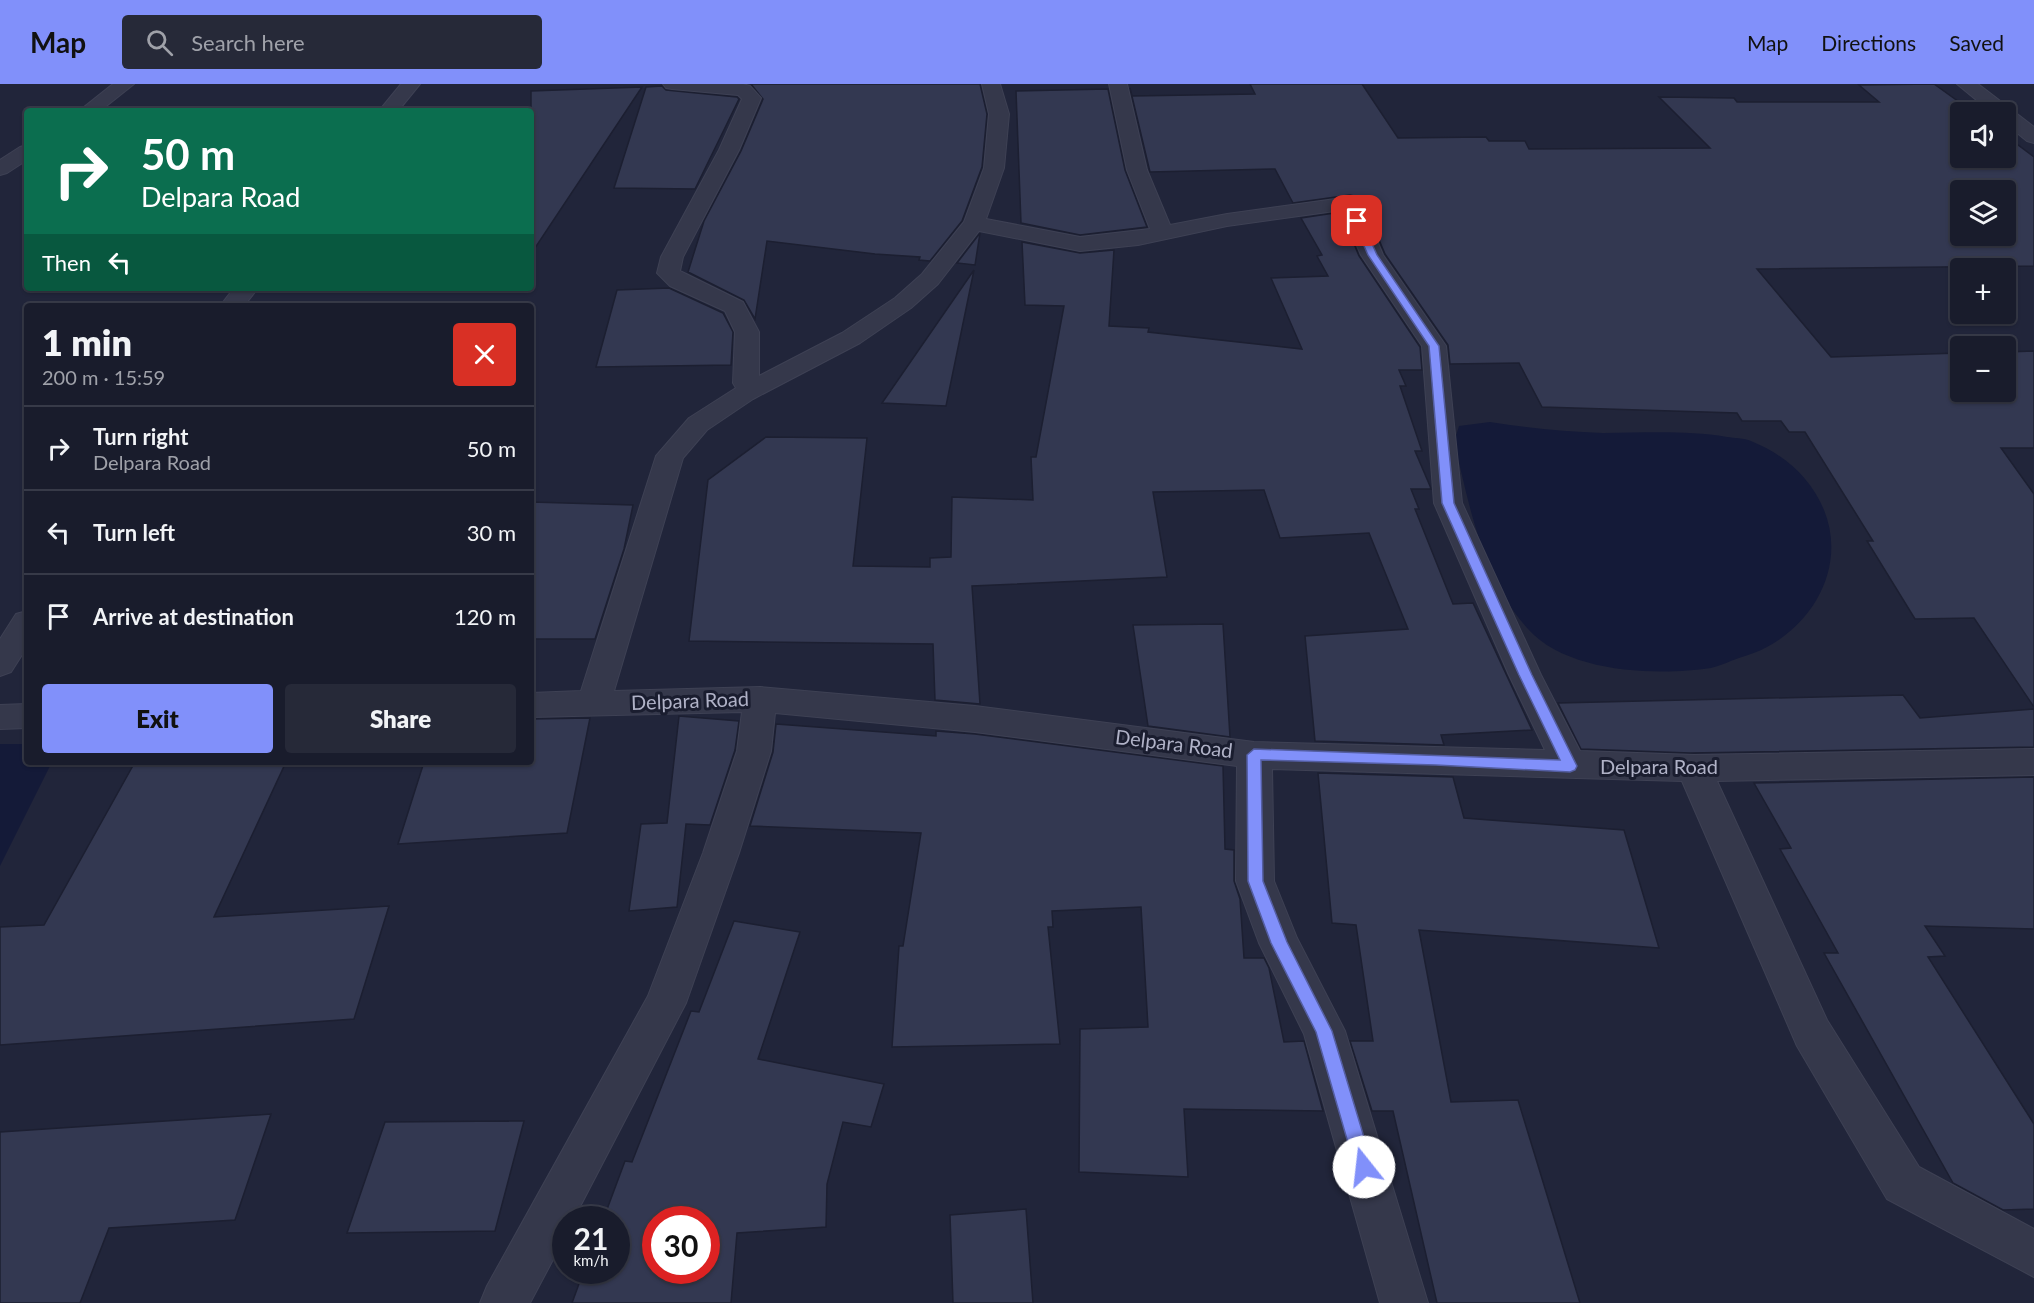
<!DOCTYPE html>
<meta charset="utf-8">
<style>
body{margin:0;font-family:Lato,sans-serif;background:#262938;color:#f1f3f6;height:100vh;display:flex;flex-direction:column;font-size:22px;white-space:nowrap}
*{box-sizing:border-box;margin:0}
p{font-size:20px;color:#9fa1a9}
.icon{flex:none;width:33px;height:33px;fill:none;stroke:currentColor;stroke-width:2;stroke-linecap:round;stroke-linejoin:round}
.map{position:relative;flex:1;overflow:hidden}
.sheet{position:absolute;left:24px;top:219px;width:510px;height:462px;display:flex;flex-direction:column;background:#191c2c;border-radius:6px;box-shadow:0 2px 4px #0004,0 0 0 2px #373a48}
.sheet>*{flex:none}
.guide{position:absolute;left:24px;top:24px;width:510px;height:183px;border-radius:6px;box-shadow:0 2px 4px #0004,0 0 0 2px #373a48;background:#0b6e4f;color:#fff;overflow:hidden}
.tools{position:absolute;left:1950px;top:18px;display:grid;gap:12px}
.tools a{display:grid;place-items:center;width:66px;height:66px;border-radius:6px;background:#191c2c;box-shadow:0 2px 4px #0004,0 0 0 2px #373a48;font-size:30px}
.speed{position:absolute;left:552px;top:1122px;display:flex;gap:12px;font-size:30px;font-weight:700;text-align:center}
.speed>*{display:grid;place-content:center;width:78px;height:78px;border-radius:50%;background:#191c2c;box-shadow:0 2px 4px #0004,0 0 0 2px #373a48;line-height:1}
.speed small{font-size:15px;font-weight:400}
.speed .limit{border:9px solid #d22;background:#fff;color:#111}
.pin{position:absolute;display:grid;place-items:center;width:51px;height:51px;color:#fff;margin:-26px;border-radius:12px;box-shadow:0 3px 9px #0006}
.me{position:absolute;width:66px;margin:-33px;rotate:344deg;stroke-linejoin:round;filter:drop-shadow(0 0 4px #0008)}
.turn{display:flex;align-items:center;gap:21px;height:126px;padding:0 18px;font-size:27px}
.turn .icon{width:78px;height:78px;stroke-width:2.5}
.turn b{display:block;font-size:42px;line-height:51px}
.then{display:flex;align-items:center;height:57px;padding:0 18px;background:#0003;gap:12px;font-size:22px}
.round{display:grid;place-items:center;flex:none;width:63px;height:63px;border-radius:6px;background:#262938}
.overview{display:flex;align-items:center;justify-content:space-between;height:102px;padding:0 18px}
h1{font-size:36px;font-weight:800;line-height:45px}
.button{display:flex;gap:12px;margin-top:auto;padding:12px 18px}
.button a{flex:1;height:69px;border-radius:6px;background:#8190fa;color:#111;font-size:24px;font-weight:800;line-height:69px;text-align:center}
.button a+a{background:#262938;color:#f1f3f6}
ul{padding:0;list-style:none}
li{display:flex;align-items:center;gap:18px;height:84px;padding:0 18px;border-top:2px solid #373a48}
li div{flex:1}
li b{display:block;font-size:22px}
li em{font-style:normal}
header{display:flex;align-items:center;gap:36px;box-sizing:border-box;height:84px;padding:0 30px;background:#8190fa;color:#111}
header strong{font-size:28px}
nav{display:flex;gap:33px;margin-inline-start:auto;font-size:21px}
.search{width:420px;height:54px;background:#262938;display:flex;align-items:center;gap:15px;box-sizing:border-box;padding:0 21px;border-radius:6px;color:#9fa1a9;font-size:22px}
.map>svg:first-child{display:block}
</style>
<header>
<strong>Map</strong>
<div class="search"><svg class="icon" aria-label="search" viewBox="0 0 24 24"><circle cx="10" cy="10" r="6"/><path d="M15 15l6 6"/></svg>Search here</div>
<nav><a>Map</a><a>Directions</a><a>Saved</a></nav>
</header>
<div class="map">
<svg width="2034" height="1219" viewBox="0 0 2034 1219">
<rect width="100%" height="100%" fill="#21253a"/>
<path fill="#141a38" d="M1490,338C1528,344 1564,348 1603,349C1645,349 1685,346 1727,353C1734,354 1744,354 1751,357C1785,371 1810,393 1824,426C1846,480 1816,537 1767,563C1758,568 1748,571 1739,574C1730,577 1720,582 1711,584C1657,592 1567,589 1528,545C1482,494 1470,423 1454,358L1459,342Z
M0,660H27V678H52L0,782Z"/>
<path fill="#333851" stroke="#1c1f31" stroke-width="1.5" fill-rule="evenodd" d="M751,0H980L987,30L982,83L962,137L930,177L919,176L920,173L875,170L767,157L755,235L744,216L688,188L704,137L741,67L763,15Z
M1250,0H1362L1398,54L1486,53L1489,57H1525L1529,65L1710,64L1659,13L1734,14L1737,18H1879L1859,1L1934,0L1973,28H1960V74H2006V52L2034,73V182L1757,185L1831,273L1960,269V308H2006V268L2034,267V364H2001L2034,410V623L1974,534L1915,535L1867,457H1873L1805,348H1789L1781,337H1742L1737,329L1542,323L1519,279L1450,280L1448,261L1385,170L1363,118L1358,113L1350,111L1293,119L1275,85L1150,88L1130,4L1132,12L1255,10ZM1960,106H2006V152H1960Z
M662,2L666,6L737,13L739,15L695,105L614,104L646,3Z
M642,3L531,170V7Z
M1108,5L1125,86L1147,143L1080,151L1021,139L1016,7Z
M1341,128L1359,172L1420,263L1422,286H1399L1406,302H1400L1422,367H1415L1430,402L1431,405H1411L1419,425H1415L1453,520L1473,519L1532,646L1441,651L1444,661L1315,657L1305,552L1408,545L1369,449L1280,454L1264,406L1153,408L1167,493L972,502L980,620L935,616L933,560L689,557L708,396L766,353L867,354L853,482L930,483V474L951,473L952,413L1033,416L1031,373H1036L1064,222L1025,221L1022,158L1080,169L1114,166L1109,242L1149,244L1148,248L1302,265L1271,194L1328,192L1317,172L1322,171L1301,134Z
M980,149L975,181L957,179Z
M974,186L946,322L882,319Z
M669,204L723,229L733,248L731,281L596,283L617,206Z
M531,418L633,421L624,465L595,555H531Z
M1223,540L1230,653L1148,642L1133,541Z
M1903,611L1920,634L2034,625V663L1690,669L1581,665L1558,619Z
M679,632L739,637L735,666L710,741L686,740L677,823L629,827L641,740L667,739Z
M590,634L567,749L398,760L424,678H531V635Z
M776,640L936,652V647L975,650L1223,682L1225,765L1234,766V797L1240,815L1244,874H1264L1269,884L1284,958L1304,957L1323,1027L1184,1025L1188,1093L1079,1088L1080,945L1148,943L1141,823L1052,827L1053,843H1048L1060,960L892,963L899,862H903L921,749L750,742L773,668Z
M135,678H286L214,833L389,822L354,935L0,961V843L44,841Z
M1318,689L1453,693L1464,734L1624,746L1659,864L1419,846L1451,1018L1518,1016L1580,1219H1437L1393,1027H1372L1350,957H1373L1356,841L1332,839Z
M2034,693V845L1925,842L1945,872L1928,873L2034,1040V1125L2003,1126L1953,1099L1824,869H1838L1780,765L1791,764L1754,699Z
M734,837L800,848L758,975L884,1000L871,1043L843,1038L827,1100L826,1143L737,1149L731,1219H572L584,1186H616V1136H603L625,1077L632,1078L691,927L699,928ZM656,1136H706V1186H656Z
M271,1030L235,1136L109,1144L80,1219H0V1048Z
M524,1037L495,1147L347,1149L385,1038Z
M1026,1125L1033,1219H953L950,1131Z"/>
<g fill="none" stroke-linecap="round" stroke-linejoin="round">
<g stroke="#3e4154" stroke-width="2">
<path id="minor" d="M113,0H134L100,27H79Z
M401,0H420L398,27H379Z
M663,0H743L750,2L761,14L739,66L683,173L680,187L743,218L759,248V292L842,249L895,214L922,190L964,138L984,84L989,30L982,0H1000L1009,30L1004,84L986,135L1080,153L1150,145L1127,86L1109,0H1127L1147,86L1170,141L1227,130L1350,113L1357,115L1361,119L1383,171L1446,262L1462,419L1541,591L1580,667L1694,671L2034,665V691L1717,697L1827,936L1919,1083L2034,1145V1193L1887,1115L1797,962L1682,697L1272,685L1274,797L1297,854L1345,947L1428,1219H1380L1304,950L1259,859L1236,797L1237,682L975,648L775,629L771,667L739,769L686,919L573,1136H566V1151L530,1219H480L487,1202L648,912L703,769L737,667L742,628L531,633V609L581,607L656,372L689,334L736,304L733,299L735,248L725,227L670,202L657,189L661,173L719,66L742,15L738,11L672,5L666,4ZM1342,126L1361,171L1422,262L1434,419L1509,591L1545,666L1254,658L975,622L760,603L614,607L683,374L707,346L753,315L860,259L911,224L938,200L979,147L1080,167L1138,161L1227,142Z
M1957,0H1978L2034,43V59L2027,57L2006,40V28H1991Z
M27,61V76L7,89L0,91V76L20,63Z
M234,204H258L244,222H220Z
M27,527V563L11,588L0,592V555L16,530Z
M27,620V644L0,645V621Z"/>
</g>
<use href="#minor" fill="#35384b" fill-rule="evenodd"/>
</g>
<path fill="#8190fa" stroke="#545ea2" stroke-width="1.5" d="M1357,134L1362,137L1377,171L1439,262L1454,419L1532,591L1577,682L1575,686L1570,688L1436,681L1261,676L1263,797L1287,858L1332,947L1373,1083L1371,1089L1364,1092L1358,1089L1355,1083L1316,948L1271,859L1248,797L1247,671L1254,665L1560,676L1519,591L1442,419L1429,262L1368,171L1353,137Z"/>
<g text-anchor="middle" stroke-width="6" stroke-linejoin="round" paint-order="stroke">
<g font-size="20" fill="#b0b2c7" stroke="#1a1d2f">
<text transform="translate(690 617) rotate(-2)" y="7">Delpara Road</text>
<text transform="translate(1174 660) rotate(7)" y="7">Delpara Road</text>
<text x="1659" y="690">Delpara Road</text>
</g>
</g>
</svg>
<div class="tools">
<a><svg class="icon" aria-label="sound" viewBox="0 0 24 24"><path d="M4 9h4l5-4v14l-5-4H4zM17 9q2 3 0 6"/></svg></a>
<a><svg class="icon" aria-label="layers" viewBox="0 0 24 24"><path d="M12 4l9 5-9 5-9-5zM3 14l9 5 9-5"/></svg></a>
<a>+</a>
<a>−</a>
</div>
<div class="speed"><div>21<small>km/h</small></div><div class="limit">30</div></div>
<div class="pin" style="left:1357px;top:137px;background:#d93025"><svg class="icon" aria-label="arrive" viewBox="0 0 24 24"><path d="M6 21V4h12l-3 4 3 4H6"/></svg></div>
<svg class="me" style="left:1364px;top:1083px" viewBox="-20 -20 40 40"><circle r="19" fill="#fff"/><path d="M0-13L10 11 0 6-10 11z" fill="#8190fa"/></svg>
<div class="guide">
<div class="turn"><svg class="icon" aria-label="right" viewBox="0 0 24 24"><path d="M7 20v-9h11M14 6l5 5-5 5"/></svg><div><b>50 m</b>Delpara Road</div></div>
<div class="then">Then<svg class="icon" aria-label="left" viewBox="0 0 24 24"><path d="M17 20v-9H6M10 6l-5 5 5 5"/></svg></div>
</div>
<section class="sheet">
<div class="overview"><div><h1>1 min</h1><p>200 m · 15:59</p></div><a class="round" style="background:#d93025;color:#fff"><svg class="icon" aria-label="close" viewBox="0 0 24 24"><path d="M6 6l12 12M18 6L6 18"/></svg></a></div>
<ul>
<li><svg class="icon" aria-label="right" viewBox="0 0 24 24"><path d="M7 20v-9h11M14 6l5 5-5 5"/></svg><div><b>Turn right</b><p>Delpara Road</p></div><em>50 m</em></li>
<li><svg class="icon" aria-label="left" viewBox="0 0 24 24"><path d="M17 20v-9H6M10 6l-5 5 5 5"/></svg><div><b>Turn left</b></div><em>30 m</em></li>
<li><svg class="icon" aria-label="arrive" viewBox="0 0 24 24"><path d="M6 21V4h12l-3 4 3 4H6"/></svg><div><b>Arrive at destination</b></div><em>120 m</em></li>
</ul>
<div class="button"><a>Exit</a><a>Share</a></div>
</section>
</div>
